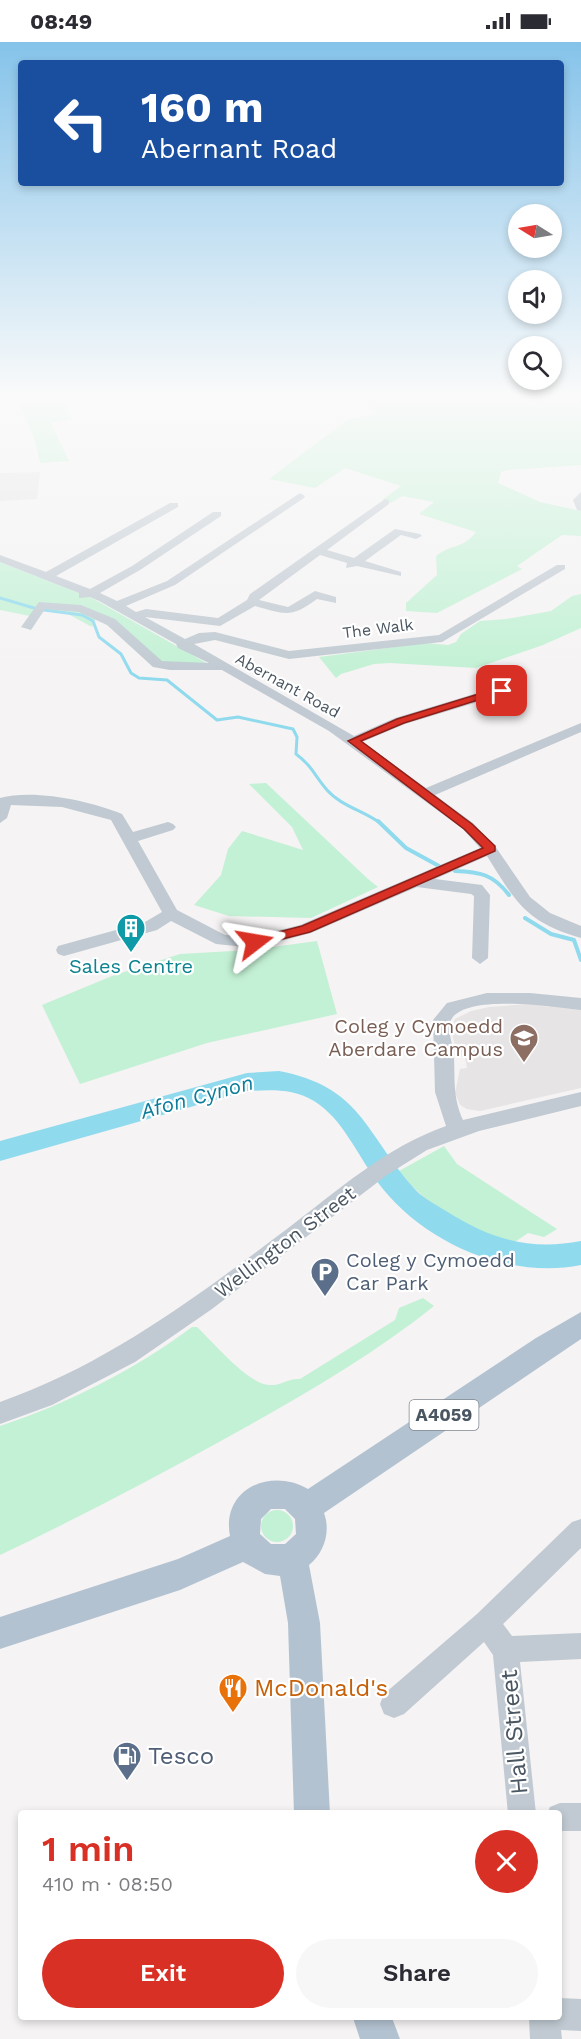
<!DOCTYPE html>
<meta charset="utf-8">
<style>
body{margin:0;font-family:"Work Sans",sans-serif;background:#f7f7f7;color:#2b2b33;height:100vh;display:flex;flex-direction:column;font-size:22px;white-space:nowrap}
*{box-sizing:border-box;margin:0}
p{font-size:20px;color:#7c7c81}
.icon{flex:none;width:33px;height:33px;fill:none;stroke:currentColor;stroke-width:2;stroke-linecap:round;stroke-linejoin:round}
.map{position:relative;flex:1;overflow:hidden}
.drawer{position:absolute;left:18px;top:1768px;width:544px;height:210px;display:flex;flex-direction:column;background:#fff;border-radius:6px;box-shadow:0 3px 9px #0003}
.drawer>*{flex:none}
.guide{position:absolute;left:18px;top:18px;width:546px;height:126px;border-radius:6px;box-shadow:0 3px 9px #0003;background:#1a4fa0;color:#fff;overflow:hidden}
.needle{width:39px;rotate:281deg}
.controls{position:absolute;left:508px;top:162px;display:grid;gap:12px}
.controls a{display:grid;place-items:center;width:54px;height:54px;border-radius:50%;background:#fff;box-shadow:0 3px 9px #0003;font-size:30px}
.pin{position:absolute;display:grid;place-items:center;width:51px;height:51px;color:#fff;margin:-26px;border-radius:12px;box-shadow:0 3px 9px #0006}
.me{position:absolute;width:66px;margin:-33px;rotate:76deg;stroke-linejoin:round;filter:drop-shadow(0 0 4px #0008)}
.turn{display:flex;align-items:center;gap:21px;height:126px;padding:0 24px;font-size:27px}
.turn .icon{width:78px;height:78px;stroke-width:2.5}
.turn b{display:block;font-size:42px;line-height:51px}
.round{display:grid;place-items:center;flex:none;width:63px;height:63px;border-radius:32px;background:#f7f7f7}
.overview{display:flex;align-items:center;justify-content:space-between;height:102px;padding:0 24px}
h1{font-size:36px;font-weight:600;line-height:45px;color:#d93025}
.button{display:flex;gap:12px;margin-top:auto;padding:12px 24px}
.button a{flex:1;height:69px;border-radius:36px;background:#d93025;color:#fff;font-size:24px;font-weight:600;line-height:69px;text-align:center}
.button a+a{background:#f7f7f7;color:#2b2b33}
.status{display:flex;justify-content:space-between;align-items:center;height:42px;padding:0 30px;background:#fff;direction:ltr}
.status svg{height:16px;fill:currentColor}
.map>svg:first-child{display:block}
</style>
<div class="status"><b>08:49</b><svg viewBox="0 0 49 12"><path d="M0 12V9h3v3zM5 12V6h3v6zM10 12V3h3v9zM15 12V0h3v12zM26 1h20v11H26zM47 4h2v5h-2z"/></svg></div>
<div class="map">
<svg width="581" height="1997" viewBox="0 0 581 1997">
<rect width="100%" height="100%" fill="#f5f3f3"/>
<path fill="#e6e4e5" d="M40,430L37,457L0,459V431Z
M550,961L581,965V1046L480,1069L467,1067L460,1063L455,1051L460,1027L467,1026L465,1015H458L451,988L455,977L471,969L489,965L529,962L550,965Z"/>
<path fill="#c3f1d5" d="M13,351H60L72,378L51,381L69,419L41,421L39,418L34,396Z
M347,351H581V423L508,428L501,430L498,441L540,460L581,469V494L562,493L517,524L522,527L437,571L406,569V561L437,533L436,514C451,502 463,507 476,490L419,472L434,460L402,454L391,461L382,458L401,444L345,426L315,446L269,437L348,377L379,372Z
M0,520L92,556L210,623L160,620L104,574L94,579L92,585L68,572L34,567L30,574L0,568Z
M581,552V586L543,603L476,626L390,621L374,622L341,632L336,636L319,615L425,601L448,603L456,600L461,592L480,579L506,577L551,569L572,554Z
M266,741L368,837L378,845L311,876L229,874L194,863L221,833L228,807L242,789L303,808L292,785L249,742Z
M317,899L337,972L207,1001L80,1042L42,963L112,934L180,912L250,908Z
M444,1104L457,1122L557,1187L544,1195L528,1191L509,1204C467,1189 427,1164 399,1129Z
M423,1256L434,1264C368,1317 293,1359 219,1400C146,1440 74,1478 0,1513V1384C69,1361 134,1328 192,1285H197C213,1300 248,1342 269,1343C281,1344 288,1336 300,1337L395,1278L399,1266Z
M261 1484a16 16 0 1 1 32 0a16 16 0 1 1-32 0Z"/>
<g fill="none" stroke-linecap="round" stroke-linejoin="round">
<path stroke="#90daee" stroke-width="3" d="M0,556L34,566
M44,568L82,573L93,579L99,595L121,612L131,631L139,636L167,638L217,678L238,675L293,687L297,695L296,712C313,725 314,733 327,748C341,764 364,769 380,781"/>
<path stroke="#90daee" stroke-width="4" d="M378,779L406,806L439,824
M455,829C480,830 493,832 509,853
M525,876L551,892L574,898L581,918"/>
<path fill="#90daee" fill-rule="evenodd" d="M279,1029C361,1045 364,1089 413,1145C422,1156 435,1162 446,1169C490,1197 530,1209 581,1199V1223C506,1238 420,1199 376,1138C357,1112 342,1076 314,1059C292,1046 271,1048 247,1049L0,1119V1099L247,1031Z"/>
<path fill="#c1cad2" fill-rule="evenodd" d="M581,450V469L577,468L573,458Z
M300,451L305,454L304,456L175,543L126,564L136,570L146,567L218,576L247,558L250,552L385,457L389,458V462L327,508L354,516L395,487L420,492L422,494L416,497L401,493L365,519L401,530V534L357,524L346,526L347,521L320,513L259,558L288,565L315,549L336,555V561L317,557C290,577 285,572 255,564L220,584L145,575L185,597L199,591L215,590L289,609L439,593L557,523H565V527L442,600L289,617L215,598L194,602L354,694L395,676L517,639H527V645L405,682L362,700L426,746L581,681V690L435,753L473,781L495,804L530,855L550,871L581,884V896C525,880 516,860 487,814L435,837L482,843L490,853L488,916L480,922L472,916L474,854L471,852L417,845L311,891L255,906L216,902L171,879L157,888L64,914L58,912L56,908L58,904L145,880L162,870L111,778L62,765L11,763L7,776L0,781V756C35,747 89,759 122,772L133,790L168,780L173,782L176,785L173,788L138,799L177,868L225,893L255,894L300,883L480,806L463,787L329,689L222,628H170L153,625L107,583L79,570L45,567L31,588L21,585L39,560L81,563L115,577L162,619L209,621L178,606L176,602L99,559L90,555L79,556V551L0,520V513L46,530L170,461H178V465L56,534L90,547L132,524L213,470H221V474L140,528L100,551L117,559L167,539Z
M487,951H530L581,956V968C556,965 464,951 451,978C446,988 454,1004 454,1015C455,1039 453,1056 463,1078L581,1050V1064L479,1089L427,1108L387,1133L212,1267L135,1320L52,1363L0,1382V1360C108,1322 196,1255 287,1187C337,1149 386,1105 446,1084L435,1050L433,978L447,961Z
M581,1477V1506L503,1582L512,1594L581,1591V1617L520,1620L536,1772H508L493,1613L484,1600L404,1672L394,1676L384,1672L380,1662L384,1652L477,1572L572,1480Z
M560,1761H581V1789H560V1772H547L550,1765Z
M560,1956L581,1957V1989L561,1988L562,1997H530L529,1976H560Z"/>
<path fill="#b3c2d1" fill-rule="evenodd" d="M581,1270V1297L324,1471C331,1490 324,1511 309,1523L320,1581L330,1772H294L288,1581L280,1534L265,1532L243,1520L180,1548L0,1607V1575L178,1517L230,1494C221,1447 271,1425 308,1447L536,1296ZM271,1467H285L295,1477L296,1492L285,1502H271L260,1492L261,1477Z
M353,1976H392L400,1997H360Z"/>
</g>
<linearGradient id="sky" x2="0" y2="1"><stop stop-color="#85c3ea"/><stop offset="0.56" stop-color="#fafafa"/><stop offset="1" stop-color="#fafafa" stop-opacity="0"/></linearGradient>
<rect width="581" height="631" fill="url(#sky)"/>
<path fill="#d93025" stroke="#8d1f18" stroke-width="1.5" d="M498,646L507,649L404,681L361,699L472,782L495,804V809L310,890L255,904L251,903V897L302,884L483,806L464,787L348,699L397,677Z"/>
<defs>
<g id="building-pin" transform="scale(1.5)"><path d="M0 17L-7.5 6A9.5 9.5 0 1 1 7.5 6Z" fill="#0f9aa8" stroke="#fff"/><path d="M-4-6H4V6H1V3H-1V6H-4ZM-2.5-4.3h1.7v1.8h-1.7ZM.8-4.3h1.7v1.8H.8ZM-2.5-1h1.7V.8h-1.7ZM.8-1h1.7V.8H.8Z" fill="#fff"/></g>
<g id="university-pin" transform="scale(1.5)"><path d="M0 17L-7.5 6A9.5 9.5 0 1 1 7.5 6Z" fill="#8d6e63" stroke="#fff"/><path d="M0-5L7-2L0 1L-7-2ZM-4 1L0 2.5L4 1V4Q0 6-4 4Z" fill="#fff"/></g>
<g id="parking-pin" transform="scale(1.5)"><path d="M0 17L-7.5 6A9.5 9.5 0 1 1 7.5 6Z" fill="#5c6f8a" stroke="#fff"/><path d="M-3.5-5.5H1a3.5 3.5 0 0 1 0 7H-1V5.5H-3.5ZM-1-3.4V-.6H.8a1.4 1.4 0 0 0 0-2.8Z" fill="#fff"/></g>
<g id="restaurant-pin" transform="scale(1.5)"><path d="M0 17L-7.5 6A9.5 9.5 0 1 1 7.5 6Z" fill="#e8710a" stroke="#fff"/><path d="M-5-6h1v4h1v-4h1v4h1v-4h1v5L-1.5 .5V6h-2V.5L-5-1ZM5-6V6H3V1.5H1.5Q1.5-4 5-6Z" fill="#fff"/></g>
<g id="fuel-pin" transform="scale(1.5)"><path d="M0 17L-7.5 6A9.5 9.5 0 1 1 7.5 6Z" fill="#5c6f8a" stroke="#fff"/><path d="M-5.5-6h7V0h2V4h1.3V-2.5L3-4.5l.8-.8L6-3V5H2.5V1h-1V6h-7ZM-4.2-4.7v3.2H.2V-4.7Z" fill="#fff"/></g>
</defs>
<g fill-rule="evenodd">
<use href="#building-pin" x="131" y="886"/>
<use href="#university-pin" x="524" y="996"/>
<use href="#parking-pin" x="325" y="1230"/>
<use href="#restaurant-pin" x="233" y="1646"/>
<use href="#fuel-pin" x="127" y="1714"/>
</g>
<g text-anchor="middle" stroke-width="4.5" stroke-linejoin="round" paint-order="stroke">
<g font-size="16" fill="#4a5661" stroke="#fff">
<text transform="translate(378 586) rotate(-7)" y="6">The Walk</text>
<text transform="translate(288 643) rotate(29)" y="6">Abernant Road</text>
</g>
<rect fill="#fff" stroke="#808990" stroke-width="1.5" x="409.5" y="1358" width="69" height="30" rx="4.5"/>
<g font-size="18" font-weight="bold" fill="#4a5661">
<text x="444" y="1379">A4059</text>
</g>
<g font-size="20" fill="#0d838f" stroke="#fff">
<text x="131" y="931">Sales Centre</text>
</g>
<g font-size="20" fill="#785e54" stroke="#fff" text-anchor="end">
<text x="503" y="991">Coleg y Cymoedd<tspan x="503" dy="23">Aberdare Campus</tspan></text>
</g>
<g font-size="20" fill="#4a5661" stroke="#fff">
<text transform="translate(285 1200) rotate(-37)" y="7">Wellington Street</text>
</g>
<g font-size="20" fill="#4e5e75" stroke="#fff" text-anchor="start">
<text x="346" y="1225">Coleg y Cymoedd<tspan x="346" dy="23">Car Park</tspan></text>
</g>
<g font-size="21" font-style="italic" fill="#0c7c9b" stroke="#fff">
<text transform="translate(197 1055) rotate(-15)" y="7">Afon Cynon</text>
</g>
<g font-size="24" fill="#c56008" stroke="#fff" text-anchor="start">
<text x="254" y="1654">McDonald's</text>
</g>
<g font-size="24" fill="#4a5661" stroke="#fff">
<text transform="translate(514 1690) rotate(-95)" y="8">Hall Street</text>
</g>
<g font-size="24" fill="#4e5e75" stroke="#fff" text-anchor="start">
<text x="148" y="1722">Tesco</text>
</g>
</g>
</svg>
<div class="controls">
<a><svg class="needle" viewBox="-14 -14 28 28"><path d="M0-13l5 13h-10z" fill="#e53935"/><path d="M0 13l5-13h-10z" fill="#7c7c81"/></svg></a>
<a><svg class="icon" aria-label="sound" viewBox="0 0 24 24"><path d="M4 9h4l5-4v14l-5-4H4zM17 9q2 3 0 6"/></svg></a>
<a><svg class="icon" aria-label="search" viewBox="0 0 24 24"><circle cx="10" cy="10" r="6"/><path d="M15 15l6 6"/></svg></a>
</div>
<div class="pin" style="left:502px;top:649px;background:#d93025"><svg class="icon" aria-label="arrive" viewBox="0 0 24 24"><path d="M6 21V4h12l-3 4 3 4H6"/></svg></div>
<svg class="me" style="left:255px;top:900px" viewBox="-20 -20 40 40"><path d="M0-17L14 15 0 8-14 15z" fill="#d93025" stroke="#fff" stroke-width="4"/></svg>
<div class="guide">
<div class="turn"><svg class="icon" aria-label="left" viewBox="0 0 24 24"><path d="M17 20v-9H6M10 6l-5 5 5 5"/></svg><div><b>160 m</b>Abernant Road</div></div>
</div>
<section class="drawer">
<div class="overview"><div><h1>1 min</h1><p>410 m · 08:50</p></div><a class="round" style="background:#d93025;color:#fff"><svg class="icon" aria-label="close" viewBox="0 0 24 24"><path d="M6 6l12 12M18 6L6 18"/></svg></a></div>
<div class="button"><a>Exit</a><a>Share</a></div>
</section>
</div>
